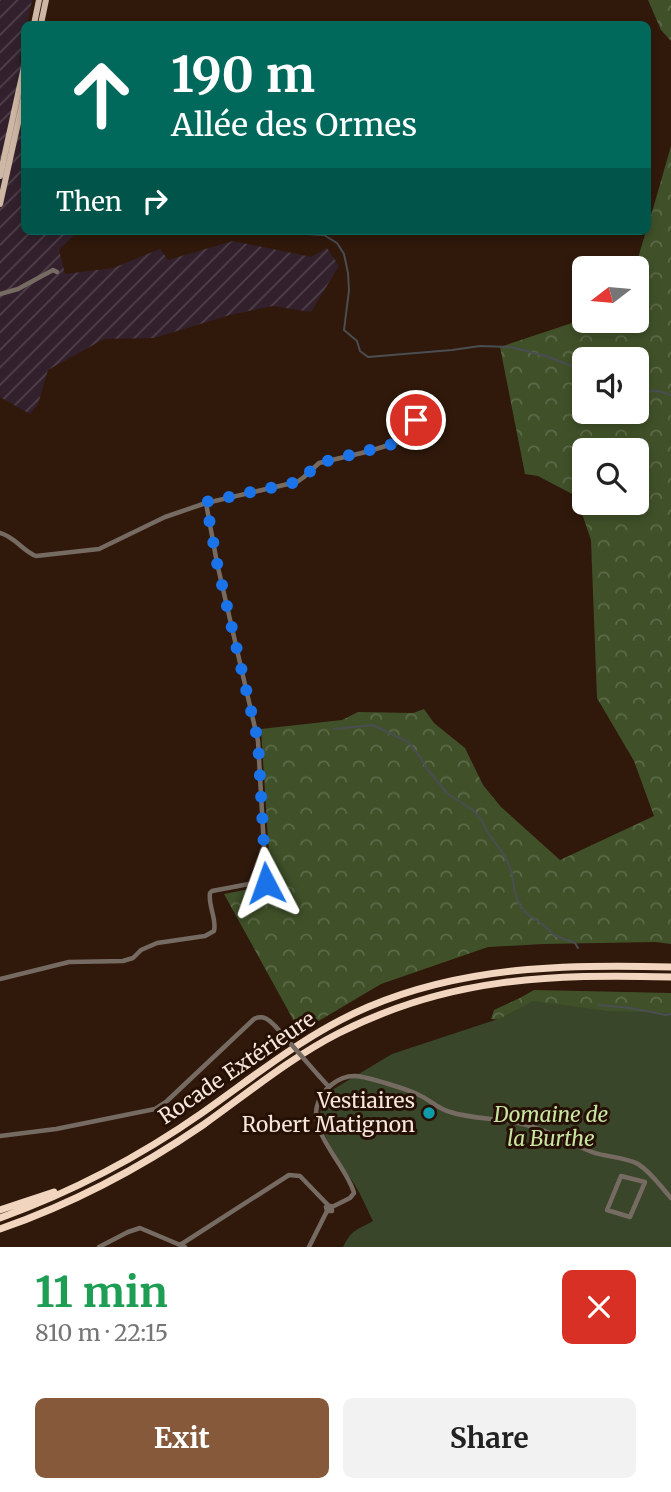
<!DOCTYPE html>
<meta charset="utf-8">
<style>
body{margin:0;font-family:Merriweather,serif;background:#f2f2f2;color:#222;height:100vh;display:flex;flex-direction:column;font-size:26px;white-space:nowrap}
*{box-sizing:border-box;margin:0}
p{font-size:23px;color:#767676}
.icon{flex:none;width:38px;height:38px;fill:none;stroke:currentColor;stroke-width:2;stroke-linecap:round;stroke-linejoin:round}
.map{position:relative;height:1247px;overflow:hidden}
.side{display:flex;flex-direction:column;background:#fff;flex:1}
.side>*{flex:none}
.banner{position:absolute;left:21px;top:21px;width:630px;height:214px;border-radius:10px;box-shadow:0 4px 10px #0003;background:#00695c;color:#fff;overflow:hidden}
.needle{width:46px;rotate:254deg}
.buttons{position:absolute;left:572px;top:256px;display:grid;gap:14px}
.buttons a{display:grid;place-items:center;width:77px;height:77px;border-radius:10px;background:#fff;box-shadow:0 4px 10px #0003;font-size:35px}
.pin{position:absolute;display:grid;place-items:center;width:60px;height:60px;color:#fff;margin:-30px;border:4px solid #fff;border-radius:50%;box-shadow:0 2px 7px #0007}
.me{position:absolute;width:77px;margin:-38px;rotate:356deg;stroke-linejoin:round;filter:drop-shadow(0 0 5px #0008)}
.turn{display:flex;align-items:center;gap:24px;height:147px;padding:0 35px;font-size:32px}
.turn .icon{width:91px;height:91px;stroke-width:2.5}
.turn b{display:block;font-size:49px;line-height:60px}
.then{display:flex;align-items:center;height:66px;padding:0 35px;background:#0003;gap:14px;font-size:26px}
.round{display:grid;place-items:center;flex:none;width:74px;height:74px;border-radius:10px;background:#f2f2f2}
.overview{display:flex;align-items:center;justify-content:space-between;height:119px;padding:0 35px}
h1{font-size:42px;font-weight:700;line-height:52px;color:#1e9e55}
.action{display:flex;gap:14px;margin-top:auto;padding:14px 35px}
.action a{flex:1;height:80px;border-radius:10px;background:#855939;color:#fff;font-size:28px;font-weight:700;line-height:80px;text-align:center}
.action a+a{background:#f2f2f2;color:#222}
.map>svg:first-child{display:block}
</style>
<div class="map">
<svg width="671" height="1247" viewBox="0 0 671 1247">
<defs>
<pattern id="industrial-furrows" width="10" height="10" patternUnits="userSpaceOnUse" patternTransform="scale(1.75)"><rect width="10" height="10" fill="#32212c"/><path d="M-1 1l2-2M0 10L10 0M9 11l2-2" fill="none" stroke="#50414a"/></pattern>
<pattern id="forest-crowns" width="20" height="18" patternUnits="userSpaceOnUse" patternTransform="scale(1.75)"><rect width="20" height="18" fill="#405129"/><path d="M2 6a3 3 0 1 1 6 0M12 15a3 3 0 1 1 6 0" fill="none" stroke="#5c6a48"/></pattern>
</defs>
<rect width="100%" height="100%" fill="#30190b"/>
<path fill="url(#industrial-furrows)" d="M0,0H32L27,24H24V36L19,62L24,64V231H78L59,250L65,274L113,268L160,249L168,260L233,241L311,257L327,248L339,266L311,312L273,306L230,315L154,338L104,339L48,370L38,404L30,414L0,397Z"/>
<path fill="url(#forest-crowns)" fill-rule="evenodd" d="M648,0H671V41L661,30Z
M671,146V944L655,942L543,944L488,947L381,984L300,1032L224,894L271,885L261,729L342,720L358,712L413,713L424,709L434,723L465,748L483,785L501,807L560,860L654,816L634,761L597,698L591,540L576,496L538,476L525,474L500,347L572,323L614,327L617,320H637V268H635L646,231H648V226ZM584,359H637V411H584ZM584,450H637V502H584Z
M534,990L671,993V1088L514,1021L491,1019L494,1010L520,998Z"/>
<path fill="#394629" d="M533,1001L608,1011L671,1013V1247H343C353,1228 356,1231 373,1221C367,1210 363,1198 356,1187C344,1167 320,1137 320,1114C321,1104 326,1097 332,1090L392,1054L501,1018Z"/>
<g fill="none" stroke-linecap="round" stroke-linejoin="round">
<path stroke="#4a4d52" stroke-width="2" d="M258,231L324,235L337,243L344,254L348,273L349,290L344,330L357,341L360,351L368,357L452,350L480,346L511,347L549,357L584,371
M637,392L658,391L671,395
M334,729L373,725L408,742L421,758L427,769L448,794L473,810L481,819L488,833L503,853L508,863L512,873L514,889L519,904L527,914L542,924L554,935L575,943L578,948
M599,1005L630,1008L666,1015L671,1014"/>
<path stroke="#766b62" stroke-width="4.5" d="M0,294L18,289L53,270L57,272
M0,533C15,537 23,551 36,556L99,549L165,517L206,503L297,482L304,477L319,463L366,452L399,442L416,420L420,398
M0,979L69,962L123,961L133,958L141,950L157,943L205,936L214,931C217,919 208,906 210,893L212,891L249,884L266,883L258,741L217,563L206,503
M319,1076L329,1087
M0,1136L56,1129L155,1109L167,1101L254,1019C264,1014 270,1021 276,1027
M621,1176L645,1182L630,1217L607,1210Z
M332,1207L350,1198L354,1193C347,1167 310,1134 317,1106C321,1090 339,1075 356,1076C368,1077 406,1089 417,1094C429,1099 438,1109 450,1112C472,1119 496,1118 518,1123C544,1128 567,1142 592,1152C605,1157 626,1157 638,1164C651,1172 661,1187 671,1198
M180,1245L289,1175L300,1176L328,1205
M99,1247L128,1232L140,1228L185,1247
M309,1247L327,1211L326,1207L331,1206L332,1211H327"/>
<path stroke="#ceb7a4" stroke-width="6" d="M34,24L39,0
M41,24L46,0
M0,176L24,67
M0,204L24,96"/>
<path stroke="#f1d5bf" stroke-width="7" d="M0,1210L54,1192
M0,1218C72,1192 139,1157 202,1113C256,1075 307,1033 368,1007C464,966 568,964 671,967
M0,1229C72,1204 140,1168 203,1125C248,1093 290,1058 339,1033C449,977 551,974 671,977"/>
<path stroke="#766b62" stroke-width="4.5" d="M276,1027L319,1076"/>
</g>
<g fill="none" stroke-linecap="round" stroke-linejoin="round">
<path stroke="#1a73e8" stroke-width="12" stroke-dasharray="0 21.6" d="M266,883L258,741L217,563L206,502L297,482L304,477L319,463L393,444L399,442L416,420"/>
</g>
<circle fill="#0f9aa8" stroke="#261004" stroke-width="2.5" cx="429" cy="1113" r="7"/>
<g text-anchor="middle" stroke-width="6" stroke-linejoin="round" paint-order="stroke">
<g font-size="21" fill="#f6e6dd" stroke="#261004">
<text transform="translate(237 1068) rotate(-34)" y="7">Rocade Extérieure</text>
</g>
<g font-size="21" fill="#f6e6dd" stroke="#261004" text-anchor="end">
<text x="415" y="1108">Vestiaires<tspan x="415" dy="24">Robert Matignon</tspan></text>
</g>
<g font-size="21" font-style="italic" fill="#c7e6a2" stroke="#261004">
<text x="551" y="1122">Domaine de<tspan x="551" dy="24">la Burthe</tspan></text>
</g>
</g>
</svg>
<div class="buttons">
<a><svg class="needle" viewBox="-14 -14 28 28"><path d="M0-13l5 13h-10z" fill="#e53935"/><path d="M0 13l5-13h-10z" fill="#767676"/></svg></a>
<a><svg class="icon" aria-label="sound" viewBox="0 0 24 24"><path d="M4 9h4l5-4v14l-5-4H4zM17 9q2 3 0 6"/></svg></a>
<a><svg class="icon" aria-label="search" viewBox="0 0 24 24"><circle cx="10" cy="10" r="6"/><path d="M15 15l6 6"/></svg></a>
</div>
<div class="pin" style="left:416px;top:420px;background:#d93025"><svg class="icon" aria-label="arrive" viewBox="0 0 24 24"><path d="M6 21V4h12l-3 4 3 4H6"/></svg></div>
<svg class="me" style="left:266px;top:883px" viewBox="-20 -20 40 40"><path d="M0-17L14 15 0 8-14 15z" fill="#1a73e8" stroke="#fff" stroke-width="4"/></svg>
<div class="banner">
<div class="turn"><svg class="icon" aria-label="ahead" viewBox="0 0 24 24"><path d="M12 20V5M6 11l6-6 6 6"/></svg><div><b>190 m</b>Allée des Ormes</div></div>
<div class="then">Then<svg class="icon" aria-label="right" viewBox="0 0 24 24"><path d="M7 20v-9h11M14 6l5 5-5 5"/></svg></div>
</div>
</div>
<section class="side">
<div class="overview"><div><h1>11 min</h1><p>810 m · 22:15</p></div><a class="round" style="background:#d93025;color:#fff"><svg class="icon" aria-label="close" viewBox="0 0 24 24"><path d="M6 6l12 12M18 6L6 18"/></svg></a></div>
<div class="action"><a>Exit</a><a>Share</a></div>
</section>
